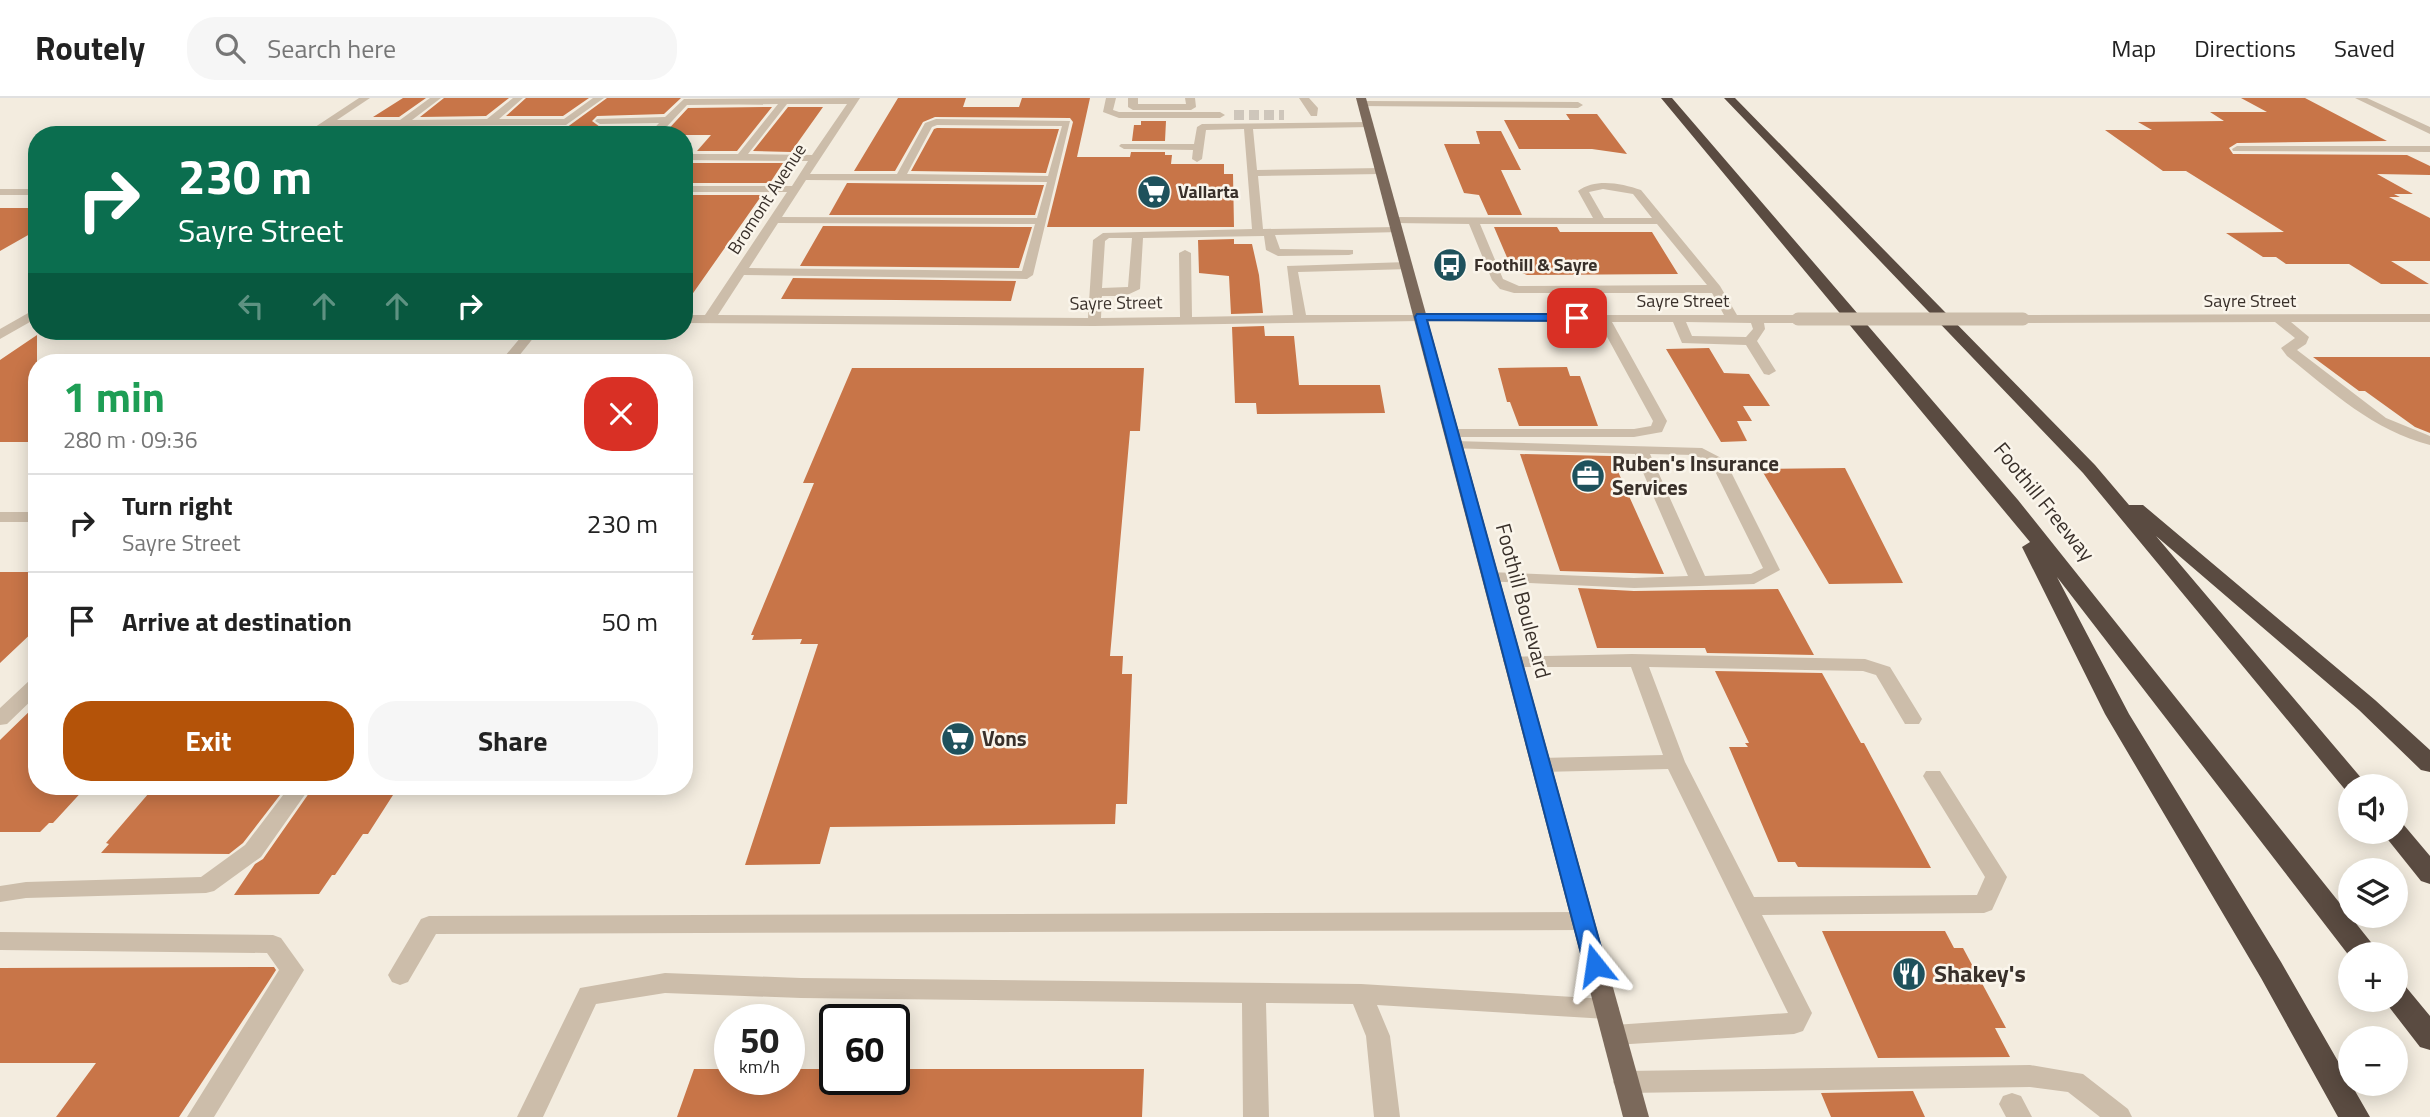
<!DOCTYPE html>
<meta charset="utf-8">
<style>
body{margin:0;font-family:"Titillium Web",sans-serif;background:#f6f6f6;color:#222;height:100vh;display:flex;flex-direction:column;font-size:26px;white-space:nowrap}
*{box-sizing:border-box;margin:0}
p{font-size:23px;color:#767676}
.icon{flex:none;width:38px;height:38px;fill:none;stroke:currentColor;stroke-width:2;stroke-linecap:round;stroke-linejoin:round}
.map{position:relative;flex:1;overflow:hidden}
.sheet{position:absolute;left:28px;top:256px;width:665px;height:441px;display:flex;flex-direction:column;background:#fff;border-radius:28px;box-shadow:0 4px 18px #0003}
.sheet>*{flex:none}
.hud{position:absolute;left:28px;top:28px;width:665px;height:214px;border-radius:28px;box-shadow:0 4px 18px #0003;background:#0b6e4f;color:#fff;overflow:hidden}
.controls{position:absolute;left:2338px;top:676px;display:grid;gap:14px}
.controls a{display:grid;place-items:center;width:70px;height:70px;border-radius:50%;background:#fff;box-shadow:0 4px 18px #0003;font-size:35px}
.speed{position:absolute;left:714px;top:906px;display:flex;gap:14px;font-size:35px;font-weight:700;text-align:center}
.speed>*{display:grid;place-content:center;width:91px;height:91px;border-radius:50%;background:#fff;box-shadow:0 4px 18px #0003;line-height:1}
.speed small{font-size:18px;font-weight:400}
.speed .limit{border:4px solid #111;border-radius:10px;background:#fff;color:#111}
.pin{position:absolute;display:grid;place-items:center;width:60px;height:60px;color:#fff;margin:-30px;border-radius:14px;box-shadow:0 4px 10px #0006}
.me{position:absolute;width:77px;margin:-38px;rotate:345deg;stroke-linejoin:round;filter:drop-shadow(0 0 5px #0008)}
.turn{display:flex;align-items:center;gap:24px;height:147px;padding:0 35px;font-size:32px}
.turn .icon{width:91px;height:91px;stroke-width:2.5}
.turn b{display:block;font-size:49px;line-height:60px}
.lanes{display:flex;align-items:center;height:66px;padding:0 35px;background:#0003;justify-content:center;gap:35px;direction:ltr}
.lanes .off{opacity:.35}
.round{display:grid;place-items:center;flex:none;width:74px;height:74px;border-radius:28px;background:#f6f6f6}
.summary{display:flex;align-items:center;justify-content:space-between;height:119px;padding:0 35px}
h1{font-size:42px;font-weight:700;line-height:52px;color:#1e9e55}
.action{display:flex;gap:14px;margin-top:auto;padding:14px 35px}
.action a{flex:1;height:80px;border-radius:28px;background:#b45309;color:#fff;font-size:28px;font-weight:700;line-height:80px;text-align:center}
.action a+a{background:#f6f6f6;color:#222}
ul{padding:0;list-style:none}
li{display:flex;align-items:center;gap:21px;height:98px;padding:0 35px;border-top:2px solid #e0e0e0}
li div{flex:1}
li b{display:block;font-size:26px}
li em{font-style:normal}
header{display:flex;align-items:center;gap:42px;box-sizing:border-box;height:98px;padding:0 35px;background:#fff;border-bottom:2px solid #e0e0e0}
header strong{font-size:33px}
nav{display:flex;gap:38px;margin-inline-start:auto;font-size:24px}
.search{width:490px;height:63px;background:#f6f6f6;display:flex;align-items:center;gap:18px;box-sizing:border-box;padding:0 24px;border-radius:28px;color:#767676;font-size:26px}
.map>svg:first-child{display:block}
</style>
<header>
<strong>Routely</strong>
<div class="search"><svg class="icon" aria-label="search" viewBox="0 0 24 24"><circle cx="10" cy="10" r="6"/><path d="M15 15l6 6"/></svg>Search here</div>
<nav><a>Map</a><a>Directions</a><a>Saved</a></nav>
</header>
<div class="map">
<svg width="2430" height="1019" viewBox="0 0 2430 1019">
<rect width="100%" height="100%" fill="#f3ecdf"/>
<path fill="#c87548" d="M403,0H426L399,19H373Z
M444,0H509L486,18L420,19Z
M526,0H589L563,18H506Z
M607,0H681L664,16L597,18L592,23L600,29L653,28L646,37H348L357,31L566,30Z
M898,0H966L963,9H1019L1022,0H1090L1077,59H1130L1131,54H1165V57H1172L1171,66H1224V76H1233L1234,129H1047L1073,24L1070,20L935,19L923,24L895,73H854Z
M2241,0H2305L2387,43L2237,45L2229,50L2233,56L2407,57L2430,68V77L2377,76L2413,96H2394L2400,99H2389L2430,120V163H2391L2429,186H2381L2349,166H2286L2276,159H2263L2226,135L2284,134L2186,73H2163L2105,32H2152L2138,24L2224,23L2210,14H2267Z
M772,9L737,53H697L711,37H663L688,10Z
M788,9H823L791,54L753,53Z
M1566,16H1597L1627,56L1592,51H1519L1504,22H1570Z
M1141,23H1166L1165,43H1132L1134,27H1141Z
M937,30L1059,31L1046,75L911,73L934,31Z
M1476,33H1501L1521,72H1501L1522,117H1488L1479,97L1464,95L1444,46H1480Z
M687,65H783L770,85H684V68Z
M847,85L1044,87L1035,117H829Z
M684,97H762L684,208Z
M0,110H37V132L0,153Z
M823,128L1032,129L1019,170L800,168Z
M1494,129H1557L1560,134H1652L1678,176L1527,177L1512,171Z
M1234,141V146H1252L1259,177L1263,215L1231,216L1229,178L1199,175L1198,142Z
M793,180L1016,183L1011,203L781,201Z
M1264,228L1265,238H1294L1299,287H1380L1385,315L1257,316L1256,305H1235L1232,229Z
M37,237V344H0V262Z
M1709,250L1724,275L1749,276L1770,308H1743L1752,323H1737L1747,343L1721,344L1666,251Z
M2313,259H2430V335L2415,329L2365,293H2359Z
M1567,269L1570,278H1580L1598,328H1519L1510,304H1507L1498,270Z
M852,270H1144L1140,333H1130L1110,558H1123L1122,576H1132L1127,706H1116L1115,726L830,729L820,766L745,767L818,546H800L802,541L752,542L754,537H751L814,385H803Z
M1520,356L1611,358L1664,476L1560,473Z
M1845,370L1903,485L1829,486L1761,371Z
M0,474H37V530L0,565Z
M1578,490L1634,493L1778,491L1814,557L1707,555L1705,550H1597Z
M1715,573L1822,575L1861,645H1864L1931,770L1798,769L1795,764H1778L1729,649H1748L1745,645H1749Z
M37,606V688H87L53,725H49L40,734H0V642Z
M155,688H287L243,745L229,756L101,755L109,746L106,745Z
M314,688H372L370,691H391L386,697H393L368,736H363L335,777H332L319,796L234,797L255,766L263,761Z
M1822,833H1945L1954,850H1963L2006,930H1995L2010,959L1878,960Z
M274,869L276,872L267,886L179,1019H56L96,965H0V870Z
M694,971H730V982H789V971H835V982H894V971H1144L1142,1019H677Z
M1913,993L1925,1019H1831L1821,995Z"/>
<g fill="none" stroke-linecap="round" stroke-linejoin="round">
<path stroke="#cec6bb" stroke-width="10" stroke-dasharray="10 5" stroke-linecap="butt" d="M1234,17H1284"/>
<path fill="#ccbdaa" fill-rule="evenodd" d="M359,0H370L337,22H400L430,0H441L412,22L487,21L513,0H523L499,21H564L593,0H604L566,27L404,28L399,30L395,28H329L315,37H303Z
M860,0L810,76H897L925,25L936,21L1070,23L1033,177L1027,181L744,177L718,217L1088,220L1093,142L1103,135L1252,131L1244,31L1206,32L1202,61L1197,64L1192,61L1193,52L1124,51L1119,48L1121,46H1194L1197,29L1202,26L1368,24L1373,27L1371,29L1253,31L1257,72L1381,70L1386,73L1381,76L1258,78L1263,131L1397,129L1401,130V134L1275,137L1280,151L1353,152V156L1349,157L1278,158L1266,152L1264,138L1143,140L1140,191L1125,198H1102L1101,220L1180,219L1179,155L1185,152L1191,155L1192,219L1293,217L1287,168L1407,164L1411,165V171L1298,174L1306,217H1724L1712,195H1514L1500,191L1492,182L1469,126L1394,125L1388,122L1394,119L1593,120L1578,93C1595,80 1621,85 1641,92L1720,188L1737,217H1798L1804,221L1798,225H1764L1765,231L1757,243L1776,273L1769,277L1764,276L1746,247L1682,245L1673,224H1612L1667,323L1662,334L1634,339H1451L1444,335L1451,331H1634L1651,328L1653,323L1599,224L1421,223L1094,228L684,225V217H705L787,94H684V88H792L808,63L684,62V56H738L778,6L687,7L659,37H648L659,25L600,26L595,23L597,21L665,19L684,1ZM787,6H847L812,57L748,56ZM937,27L1062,28L1048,78L907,76L932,29ZM806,82L1047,84L1037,120L782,119ZM1603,91L1633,96L1652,120H1604L1589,94ZM778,125L1035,126L1022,173L749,170ZM1480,126H1657L1707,187L1519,188L1503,181ZM1109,140H1132L1128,189L1102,190L1105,143ZM1686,224L1751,225L1753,231L1746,239L1692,238Z
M1106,0H1116L1113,12L1119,14H1220L1225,17L1220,20H1119L1103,14Z
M1128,0H1138V6H1186L1185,0H1195L1196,9L1191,12H1133L1128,9Z
M1299,0H1309L1318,10L1317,18H1311Z
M2355,0H2367L2430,29V36Z
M1363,3L1578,4L1583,7L1578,10L1360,8L1358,6Z
M2237,48H2430V54L2233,53L2232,51Z
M0,91H37V97H0Z
M37,210V220L0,241V231Z
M2430,216V224H2291L2309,239L2306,246L2297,252L2386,320L2430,338V347C2374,333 2331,293 2287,258L2281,250L2295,240L2275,224L2023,225L2017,221L2023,217Z
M526,233H539L514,264H500Z
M1454,343L1702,350L1725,362L1780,472L1754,486L1699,488L1634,490L1484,483L1482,479L1484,475L1490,474L1634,480L1688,478L1635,356L1449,350L1447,347ZM1650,356L1694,357L1711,365L1763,470L1751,476L1705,478Z
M0,414H37V424H0Z
M1632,556L1865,561L1890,569L1922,621L1919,626H1905L1876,577L1863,573L1649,569L1685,664L1754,799L1977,797L1985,779L1923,678L1926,673H1940L2007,779L1992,812L1984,815L1762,817L1812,915L1803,933L1794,936L1614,947L1605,944L1602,937L1605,930L1614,927L1788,915L1668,671L1541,674L1534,672L1531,667L1534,662L1541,660L1663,657L1631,569H1512L1506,567L1503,563L1506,559Z
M37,580V597L7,626L0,627V610L30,582Z
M290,688H311L261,759L214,793L206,795L26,800L0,804V788L26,784L201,779L245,747Z
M1583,814L1591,817L1594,823L1591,829L1583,832L436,836L408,884L400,887L392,884L388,877L421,821L429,818Z
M0,834L273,837L281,840L304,872L214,1019H187L279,872L267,855L0,852Z
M665,875L801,880L1361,886L1607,901L1616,904L1619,911L1616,918L1607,921L1377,907L1390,938L1400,1019H1374L1366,938L1353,906L1266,905L1269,1019H1243L1242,905L801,900L665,895L596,906L543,1019H517L580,890Z
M2030,967L2083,976L2128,1011L2132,1019H2100L2068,994L2030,989L1626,995L1617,992L1613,984L1617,976L1626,973Z
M2012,995L2021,998L2032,1019H2006L1999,1006L2003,998Z"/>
<path fill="#7b695b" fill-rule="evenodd" d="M1356,0H1366L1649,1019H1623Z"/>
<path fill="#5a4b41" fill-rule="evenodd" d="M1661,0H1672L2018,402L2374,848L2378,856H2350V859L2057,479L2129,616L2281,864L2370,1019H2338L2261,880L2105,616L2022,449L2030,444Z
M1724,0H1735L2095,367L2129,407H2143L2375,602L2430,652V674L2421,672L2359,612L2156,438L2368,688H2350V695L2347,694L2083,375Z
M2396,724L2403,726L2430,758V786L2421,783L2381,733H2396Z
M2396,885L2406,889L2430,918V952L2420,949L2386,905L2384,901H2396Z"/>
<path stroke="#ccbdaa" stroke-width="13" d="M1798,221H2023"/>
</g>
<path fill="#1a73e8" stroke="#114b97" stroke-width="2" d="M1417,216H1577L1583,220L1577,223L1427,222L1606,867L1602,873L1595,875L1587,873L1584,867L1415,219Z"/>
<defs>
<g id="supermarket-disc" transform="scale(1.75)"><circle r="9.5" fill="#1e515c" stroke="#faf5eb"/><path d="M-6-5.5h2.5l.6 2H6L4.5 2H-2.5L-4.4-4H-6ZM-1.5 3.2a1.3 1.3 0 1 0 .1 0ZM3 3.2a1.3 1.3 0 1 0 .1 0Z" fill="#fff"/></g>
<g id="bus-disc" transform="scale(1.75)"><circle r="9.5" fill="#1e515c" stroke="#faf5eb"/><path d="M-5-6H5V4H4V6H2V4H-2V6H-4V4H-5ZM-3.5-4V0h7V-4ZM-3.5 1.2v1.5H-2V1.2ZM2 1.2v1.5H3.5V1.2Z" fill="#fff"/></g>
<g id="office-disc" transform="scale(1.75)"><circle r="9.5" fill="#1e515c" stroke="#faf5eb"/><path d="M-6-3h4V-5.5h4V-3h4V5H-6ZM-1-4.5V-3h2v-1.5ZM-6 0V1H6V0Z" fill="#fff"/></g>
<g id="restaurant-disc" transform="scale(1.75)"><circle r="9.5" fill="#1e515c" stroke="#faf5eb"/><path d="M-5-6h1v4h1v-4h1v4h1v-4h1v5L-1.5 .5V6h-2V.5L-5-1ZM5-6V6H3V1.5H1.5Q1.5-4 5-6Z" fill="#fff"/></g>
</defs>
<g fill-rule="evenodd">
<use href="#supermarket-disc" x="1154" y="94"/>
<use href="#bus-disc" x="1450" y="167"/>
<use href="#office-disc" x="1588" y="378"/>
<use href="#supermarket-disc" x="958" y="641"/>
<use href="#restaurant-disc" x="1909" y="876"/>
</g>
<g text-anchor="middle" stroke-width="5" stroke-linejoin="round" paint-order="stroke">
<g font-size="18" font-weight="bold" fill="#39302a" stroke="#faf5eb" text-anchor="start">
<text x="1178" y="100">Vallarta</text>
<text x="1474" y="173">Foothill &amp; Sayre</text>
</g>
<g font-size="18" fill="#39302a" stroke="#faf5eb">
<text transform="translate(767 101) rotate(-57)" y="6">Bromont Avenue</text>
<text x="1683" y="209">Sayre Street</text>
<text x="2250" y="209">Sayre Street</text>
<text transform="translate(1116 205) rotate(-1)" y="6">Sayre Street</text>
</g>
<g font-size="21" font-weight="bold" fill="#39302a" stroke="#faf5eb" text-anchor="start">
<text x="1612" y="373">Ruben's Insurance<tspan x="1612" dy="24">Services</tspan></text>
<text x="982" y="648">Vons</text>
</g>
<g font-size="21" fill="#39302a" stroke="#faf5eb">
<text transform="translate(2044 404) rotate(51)" y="7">Foothill Freeway</text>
<text transform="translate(1523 503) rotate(75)" y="7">Foothill Boulevard</text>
</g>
<g font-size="24" font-weight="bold" fill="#39302a" stroke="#faf5eb" text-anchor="start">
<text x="1934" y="884">Shakey's</text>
</g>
</g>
</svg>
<div class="controls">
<a><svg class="icon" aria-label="sound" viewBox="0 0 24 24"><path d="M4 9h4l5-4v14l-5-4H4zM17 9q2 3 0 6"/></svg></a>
<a><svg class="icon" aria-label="layers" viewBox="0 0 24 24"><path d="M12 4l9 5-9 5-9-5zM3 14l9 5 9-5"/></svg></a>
<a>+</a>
<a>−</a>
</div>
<div class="speed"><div>50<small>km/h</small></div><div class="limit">60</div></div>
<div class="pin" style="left:1577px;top:220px;background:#d93025"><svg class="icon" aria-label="arrive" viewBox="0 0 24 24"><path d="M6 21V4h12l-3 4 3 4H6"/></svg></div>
<svg class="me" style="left:1595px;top:867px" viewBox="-20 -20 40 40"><path d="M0-17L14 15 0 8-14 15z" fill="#1a73e8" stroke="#fff" stroke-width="4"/></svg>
<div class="hud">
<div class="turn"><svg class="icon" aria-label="right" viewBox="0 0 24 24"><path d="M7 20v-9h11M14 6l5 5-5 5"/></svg><div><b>230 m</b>Sayre Street</div></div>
<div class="lanes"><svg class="icon off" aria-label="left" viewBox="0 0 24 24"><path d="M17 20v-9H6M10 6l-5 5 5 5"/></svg><svg class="icon off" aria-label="ahead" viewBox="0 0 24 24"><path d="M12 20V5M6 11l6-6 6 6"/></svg><svg class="icon off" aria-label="ahead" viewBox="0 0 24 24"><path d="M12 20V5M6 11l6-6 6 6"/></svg><svg class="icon" aria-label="right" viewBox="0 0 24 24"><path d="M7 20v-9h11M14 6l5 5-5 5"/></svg></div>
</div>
<section class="sheet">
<div class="summary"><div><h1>1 min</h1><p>280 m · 09:36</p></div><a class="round" style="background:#d93025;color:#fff"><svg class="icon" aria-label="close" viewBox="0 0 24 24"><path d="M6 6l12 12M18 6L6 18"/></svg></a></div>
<ul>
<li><svg class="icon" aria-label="right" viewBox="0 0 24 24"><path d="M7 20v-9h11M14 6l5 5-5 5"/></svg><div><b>Turn right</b><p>Sayre Street</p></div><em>230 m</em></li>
<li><svg class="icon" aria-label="arrive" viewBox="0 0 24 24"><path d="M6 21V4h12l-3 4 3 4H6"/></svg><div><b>Arrive at destination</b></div><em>50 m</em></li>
</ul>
<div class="action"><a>Exit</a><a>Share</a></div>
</section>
</div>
